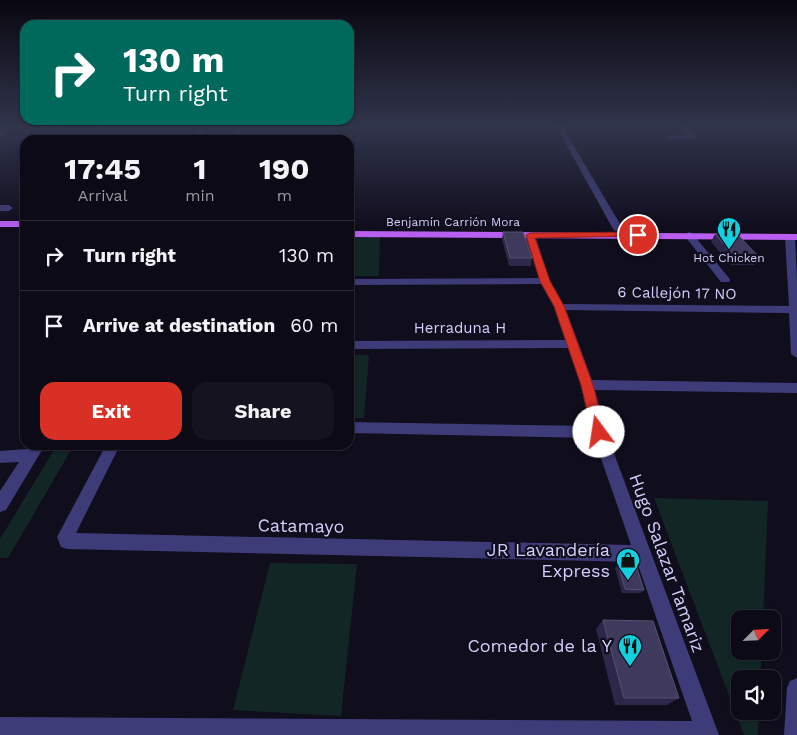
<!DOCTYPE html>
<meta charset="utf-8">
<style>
body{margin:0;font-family:"Work Sans",sans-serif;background:#15131f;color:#f1f3f6;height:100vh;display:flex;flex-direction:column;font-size:19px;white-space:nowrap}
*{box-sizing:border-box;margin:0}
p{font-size:16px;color:#9a9aa1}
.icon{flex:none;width:28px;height:28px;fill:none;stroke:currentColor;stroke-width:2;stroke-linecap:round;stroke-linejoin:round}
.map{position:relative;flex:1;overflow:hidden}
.drawer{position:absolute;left:20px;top:135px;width:334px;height:315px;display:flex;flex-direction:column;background:#0c0a16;border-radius:15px;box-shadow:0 1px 4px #0004,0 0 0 1px #2c2b35}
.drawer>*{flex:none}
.hud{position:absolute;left:20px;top:20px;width:334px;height:105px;border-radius:15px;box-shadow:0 1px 4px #0004,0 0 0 1px #2c2b35;background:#00695c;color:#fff;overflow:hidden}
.needle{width:32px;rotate:66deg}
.fabs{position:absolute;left:731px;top:610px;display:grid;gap:10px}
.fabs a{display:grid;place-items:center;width:50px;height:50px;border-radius:10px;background:#0c0a16;box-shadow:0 1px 4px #0004,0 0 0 1px #2c2b35;font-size:25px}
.pin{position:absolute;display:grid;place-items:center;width:42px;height:42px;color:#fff;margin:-21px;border:2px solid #fff;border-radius:50%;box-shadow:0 1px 5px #0007}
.me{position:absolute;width:55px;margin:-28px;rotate:346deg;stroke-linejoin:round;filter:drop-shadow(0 0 4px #0008)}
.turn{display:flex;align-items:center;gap:18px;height:105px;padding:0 20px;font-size:22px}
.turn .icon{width:65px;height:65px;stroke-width:2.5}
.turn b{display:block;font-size:35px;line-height:42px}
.eta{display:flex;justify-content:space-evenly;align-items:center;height:85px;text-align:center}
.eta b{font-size:30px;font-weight:700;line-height:35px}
.cta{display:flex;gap:10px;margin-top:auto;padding:10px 20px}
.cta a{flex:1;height:58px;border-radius:15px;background:#d93025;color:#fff;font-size:20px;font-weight:700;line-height:58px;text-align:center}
.cta a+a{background:#15131f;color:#f1f3f6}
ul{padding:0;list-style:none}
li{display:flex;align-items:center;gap:15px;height:70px;padding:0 20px;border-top:1px solid #2c2b35}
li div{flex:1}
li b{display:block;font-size:19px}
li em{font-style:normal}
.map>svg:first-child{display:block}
</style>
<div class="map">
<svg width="797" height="735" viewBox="0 0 797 735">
<rect width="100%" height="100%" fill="#100d1d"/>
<path fill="#112625" d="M349,236L380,237L379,276H349Z
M349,355H369L364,418H349Z
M57,445H74L8,558H0V539Z
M654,498L768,501L763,619H740V651H762L760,679H740V711H759L758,735H744Z
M270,563L357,564L341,716L233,710Z"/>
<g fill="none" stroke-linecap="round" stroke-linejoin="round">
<path fill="#3e3c78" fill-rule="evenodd" d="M55,126H102L99,128H58Z
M200,126H206L196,140H189Z
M239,126H245L235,140H229Z
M556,126H562L623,229L621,231H615L613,229Z
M678,126H685L697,137L694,139H666L665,138L668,136L688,135Z
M0,205H9L13,208L9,211H0Z
M530,232L535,235L550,281L563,304L789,306L785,237L790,234L795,237L797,279V358L791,354L789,313L566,310L592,380L797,383V393L595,390L606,432L719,735H0V717L692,721L637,562L67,549L61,547L57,537L106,445H120L76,533L631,545L594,438L349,433V422L591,426L581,385L568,348L349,349V341L565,340L554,307L541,284L349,285V279L539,278L525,235Z
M689,232L692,233L729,278L730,280L729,282H721L684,235Z
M30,445H45L6,510L0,512V491L19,462L0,463V451L27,449Z
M797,678V735H784L787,688L790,681Z"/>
<path fill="#b85ef1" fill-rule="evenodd" d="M0,221H25V227H0Z
M349,231L797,234V240L349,237Z"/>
</g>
<path fill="#2d2849" d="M503,232L532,258L531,266H509L502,240Z
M715,234L759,257L754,265H731L711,242Z
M618,564L644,590L641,593H622L615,568Z
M603,620L679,698L667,705H615L596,629Z"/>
<path fill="#1a1530" d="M16,126H41L0,155V137Z"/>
<path fill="#3f395c" stroke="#565175" d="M0,126H16L0,137Z
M503,232H523L532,258H510Z
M715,234H737L759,257H736Z
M618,564L636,565L644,590L625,589Z
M603,620L653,621L679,698H624Z"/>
<linearGradient id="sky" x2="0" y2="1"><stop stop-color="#090710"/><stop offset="0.55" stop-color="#31354c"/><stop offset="1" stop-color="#31354c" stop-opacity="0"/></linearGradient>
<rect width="797" height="229" fill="url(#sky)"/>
<path fill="#d93025" stroke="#8d1f18" d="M638,232L641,233V236L535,238L550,281L564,306L593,385L605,432L603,436L599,437L594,436L592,432L581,385L554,306L540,281L526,235L530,233Z"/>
<defs>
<g id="restaurant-pin" transform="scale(1.25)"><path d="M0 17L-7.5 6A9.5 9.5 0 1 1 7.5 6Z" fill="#13d0e1" stroke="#100d1d"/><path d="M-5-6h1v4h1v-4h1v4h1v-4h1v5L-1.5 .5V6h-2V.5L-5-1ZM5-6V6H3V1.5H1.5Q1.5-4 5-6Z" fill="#111"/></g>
<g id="shop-pin" transform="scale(1.25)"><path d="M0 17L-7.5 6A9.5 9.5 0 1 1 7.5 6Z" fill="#13d0e1" stroke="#100d1d"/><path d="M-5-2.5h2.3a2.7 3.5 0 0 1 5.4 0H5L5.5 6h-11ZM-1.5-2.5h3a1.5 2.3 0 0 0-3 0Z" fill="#111"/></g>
</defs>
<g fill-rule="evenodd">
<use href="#restaurant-pin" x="729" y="229"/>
<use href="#shop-pin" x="628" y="560"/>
<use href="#restaurant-pin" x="630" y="646"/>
</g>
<g text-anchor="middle" stroke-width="4.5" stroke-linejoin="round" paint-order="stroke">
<g font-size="12" fill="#d2cefb" stroke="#100d1d">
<text x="453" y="226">Benjamín Carrión Mora</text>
</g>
<g font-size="12" fill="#d2cefb" stroke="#100d1d">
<text x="729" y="262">Hot Chicken</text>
</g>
<g font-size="15" fill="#d2cefb" stroke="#100d1d">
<text transform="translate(677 293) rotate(1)" y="5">6 Callejón 17 NO</text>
<text x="460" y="333">Herraduna H</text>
</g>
<g font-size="18" fill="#d2cefb" stroke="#100d1d">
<text transform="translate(301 526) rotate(1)" y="6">Catamayo</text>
<text transform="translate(667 563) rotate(70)" y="6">Hugo Salazar Tamariz</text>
</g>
<g font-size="18" fill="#d2cefb" stroke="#100d1d" text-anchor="end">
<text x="610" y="556">JR Lavandería<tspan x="610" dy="21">Express</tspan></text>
<text x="612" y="652">Comedor de la Y</text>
</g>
</g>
</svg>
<div class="fabs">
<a><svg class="needle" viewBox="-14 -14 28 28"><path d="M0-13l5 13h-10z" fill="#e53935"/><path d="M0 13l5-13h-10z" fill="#9a9aa1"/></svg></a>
<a><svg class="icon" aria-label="sound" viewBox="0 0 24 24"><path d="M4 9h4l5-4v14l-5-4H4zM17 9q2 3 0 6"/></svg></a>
</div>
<div class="pin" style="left:638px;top:235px;background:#d93025"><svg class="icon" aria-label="arrive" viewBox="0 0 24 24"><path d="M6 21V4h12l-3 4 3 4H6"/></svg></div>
<svg class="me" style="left:599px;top:432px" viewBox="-20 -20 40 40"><circle r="19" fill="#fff"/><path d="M0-13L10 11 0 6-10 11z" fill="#d93025"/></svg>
<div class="hud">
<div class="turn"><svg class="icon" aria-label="right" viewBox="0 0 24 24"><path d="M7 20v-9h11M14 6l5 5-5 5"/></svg><div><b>130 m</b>Turn right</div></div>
</div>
<section class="drawer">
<div class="eta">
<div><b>17:45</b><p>Arrival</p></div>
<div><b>1</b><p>min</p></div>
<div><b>190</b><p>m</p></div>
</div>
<ul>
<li><svg class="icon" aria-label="right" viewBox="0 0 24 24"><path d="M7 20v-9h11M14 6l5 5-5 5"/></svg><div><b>Turn right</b></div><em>130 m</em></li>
<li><svg class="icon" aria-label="arrive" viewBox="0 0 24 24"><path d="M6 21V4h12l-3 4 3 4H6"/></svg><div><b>Arrive at destination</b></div><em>60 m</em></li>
</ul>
<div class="cta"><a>Exit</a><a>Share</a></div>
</section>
</div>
